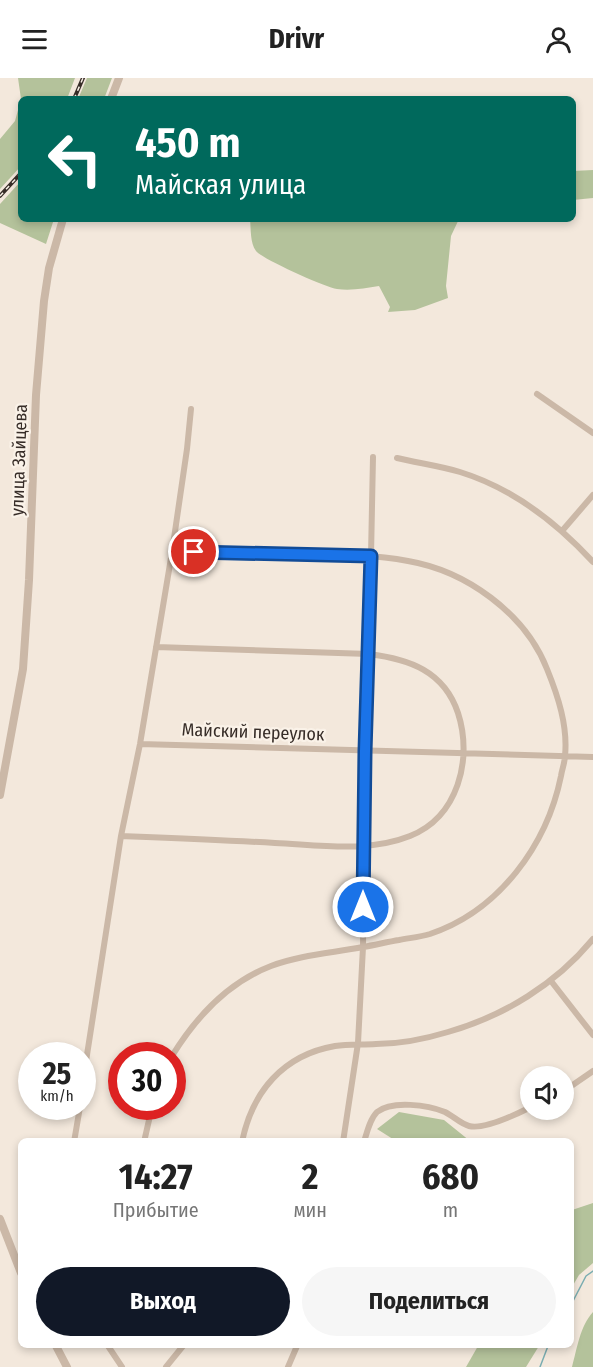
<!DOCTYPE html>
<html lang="ru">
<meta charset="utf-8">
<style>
body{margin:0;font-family:"Fira Sans Condensed",sans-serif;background:#f6f6f6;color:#222;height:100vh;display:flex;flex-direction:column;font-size:22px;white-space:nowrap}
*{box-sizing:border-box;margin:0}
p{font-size:20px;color:#767676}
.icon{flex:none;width:33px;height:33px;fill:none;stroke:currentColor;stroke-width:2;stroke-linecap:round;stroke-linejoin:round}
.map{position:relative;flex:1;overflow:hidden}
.drawer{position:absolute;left:18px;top:1060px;width:556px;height:210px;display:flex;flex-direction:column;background:#fff;border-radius:9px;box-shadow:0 3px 9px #0003}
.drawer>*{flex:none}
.guide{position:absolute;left:18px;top:18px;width:558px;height:126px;border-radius:9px;box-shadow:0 3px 9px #0003;background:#00695c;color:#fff;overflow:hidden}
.fabs{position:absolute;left:520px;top:988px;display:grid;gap:12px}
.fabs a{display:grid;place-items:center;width:54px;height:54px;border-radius:50%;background:#fff;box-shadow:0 3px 9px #0003;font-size:30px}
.speed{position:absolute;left:18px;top:964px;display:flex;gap:12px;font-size:30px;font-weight:700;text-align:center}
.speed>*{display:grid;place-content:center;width:78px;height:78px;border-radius:50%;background:#fff;box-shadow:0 3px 9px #0003;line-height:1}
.speed small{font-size:15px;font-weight:400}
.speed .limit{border:9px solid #d22;background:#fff;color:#111}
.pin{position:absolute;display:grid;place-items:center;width:51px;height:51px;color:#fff;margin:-26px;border:3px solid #fff;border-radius:50%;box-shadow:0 2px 6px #0007}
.me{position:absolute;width:66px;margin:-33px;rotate:0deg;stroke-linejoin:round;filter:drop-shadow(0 0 4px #0008)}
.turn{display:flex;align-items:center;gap:21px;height:126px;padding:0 18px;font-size:27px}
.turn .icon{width:78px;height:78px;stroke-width:2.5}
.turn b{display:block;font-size:42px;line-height:51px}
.eta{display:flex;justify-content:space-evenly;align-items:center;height:102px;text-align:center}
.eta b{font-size:36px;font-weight:700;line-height:42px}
.cta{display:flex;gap:12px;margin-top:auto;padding:12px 18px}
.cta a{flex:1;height:69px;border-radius:36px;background:#111827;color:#fff;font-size:24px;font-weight:700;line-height:69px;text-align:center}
.cta a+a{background:#f6f6f6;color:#222}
header{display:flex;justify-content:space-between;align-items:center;height:78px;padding:0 18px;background:#fff;font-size:27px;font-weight:700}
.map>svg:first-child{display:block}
</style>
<header><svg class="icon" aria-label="menu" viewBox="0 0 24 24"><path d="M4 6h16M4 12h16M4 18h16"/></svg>Drivr<svg class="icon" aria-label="person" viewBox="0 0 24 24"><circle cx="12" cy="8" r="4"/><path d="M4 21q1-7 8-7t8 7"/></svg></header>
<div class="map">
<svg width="593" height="1289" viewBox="0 0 593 1289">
<rect width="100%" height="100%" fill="#f3e8dc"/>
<path fill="#b4c29b" d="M18,0H75L67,21H21V88L0,111V61L15,43L21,21Z
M87,0H112L104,21H78Z
M593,92V120L573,122V93Z
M21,103V141H54L46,166L0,145V126Z
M250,141H459L451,158L446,208L448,220L415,232L388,234L390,229L379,208C365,210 352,213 337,211C325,209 262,181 256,173C250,165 251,151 250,141Z
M399,1034L444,1042L470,1063H396L377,1051Z
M593,1125V1185L579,1197L572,1209V1132Z
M593,1234V1289H572C577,1271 580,1248 593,1234Z
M478,1268H539L526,1289H466Z"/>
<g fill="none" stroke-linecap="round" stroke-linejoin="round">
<path stroke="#7aadb1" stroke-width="1.5" d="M572,1225L586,1198L593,1193
M540,1289L548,1268"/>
<path stroke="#cbb8a7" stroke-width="6" d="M537,316L593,355
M397,380C418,385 440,388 460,394C512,410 557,445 593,484
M562,453L593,417
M172,474C214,475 256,476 298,477C334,477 371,476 408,483C466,493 525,535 547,591C558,618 568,648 565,678C565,684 562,691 561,698C547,767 499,833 430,856C420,859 409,860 399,862C387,864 375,867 363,869C332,875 300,877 271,888C227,905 196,939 172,978
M140,666L593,679
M121,758C172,760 224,762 275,765C319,767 368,775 410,758C458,739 473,681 458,635C444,593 409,581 369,576L156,569
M551,903L593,957
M82,1009L121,758L140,666L172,474L187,371L191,331
M564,1013L593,993
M74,1064L80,1029
M144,1064L152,1029
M242,1064C252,1014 283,977 335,968C349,966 362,967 376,966C400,966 425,961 448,954C504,938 556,906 593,861
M343,1064L358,965L363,869L365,673L369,576L373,379
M364,1064C367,1054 370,1041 377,1034C392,1022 428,1027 445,1034C453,1038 461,1046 469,1048C484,1052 517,1036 531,1029
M108,1268L122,1289
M166,1289L183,1268
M288,1289L297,1268"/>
<path stroke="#cbb8a7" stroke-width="8" d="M111,21L119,0
M0,717L23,591L29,502L36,317L44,223L49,190L63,141
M0,1141L21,1195
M56,1268L67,1289"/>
<g stroke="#372d28" stroke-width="4">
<path id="rail" d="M74,21L83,0
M0,118L21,95"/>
</g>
<use href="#rail" stroke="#faf2e8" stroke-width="1.5" stroke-dasharray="4.5" stroke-linecap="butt"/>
</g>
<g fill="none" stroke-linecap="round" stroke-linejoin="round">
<g stroke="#114b97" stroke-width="15">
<path id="route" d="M194,474L371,478L365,673L363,829"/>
</g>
<use href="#route" stroke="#1a73e8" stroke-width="10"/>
</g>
<g text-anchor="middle" stroke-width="4.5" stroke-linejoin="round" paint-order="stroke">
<g font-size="18" fill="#372d28" stroke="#faf2e8">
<text transform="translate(19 382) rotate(-88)" y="6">улица Зайцева</text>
<text transform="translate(253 654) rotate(2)" y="6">Майский переулок</text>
</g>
</g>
</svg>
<div class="fabs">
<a><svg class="icon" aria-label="sound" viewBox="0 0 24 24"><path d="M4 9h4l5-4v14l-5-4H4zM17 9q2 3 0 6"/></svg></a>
</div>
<div class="speed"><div>25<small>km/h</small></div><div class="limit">30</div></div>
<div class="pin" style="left:194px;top:474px;background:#d93025"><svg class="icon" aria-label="arrive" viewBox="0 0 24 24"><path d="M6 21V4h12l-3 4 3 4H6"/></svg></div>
<svg class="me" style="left:363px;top:829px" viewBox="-20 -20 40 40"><circle r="17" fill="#1a73e8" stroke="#fff" stroke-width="3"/><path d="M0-11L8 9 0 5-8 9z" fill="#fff"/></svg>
<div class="guide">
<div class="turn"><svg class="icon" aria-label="left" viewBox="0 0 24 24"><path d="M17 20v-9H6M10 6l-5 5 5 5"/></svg><div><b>450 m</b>Майская улица</div></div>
</div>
<section class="drawer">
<div class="eta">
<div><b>14:27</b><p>Прибытие</p></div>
<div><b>2</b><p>мин</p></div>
<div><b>680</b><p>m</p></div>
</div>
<div class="cta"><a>Выход</a><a>Поделиться</a></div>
</section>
</div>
